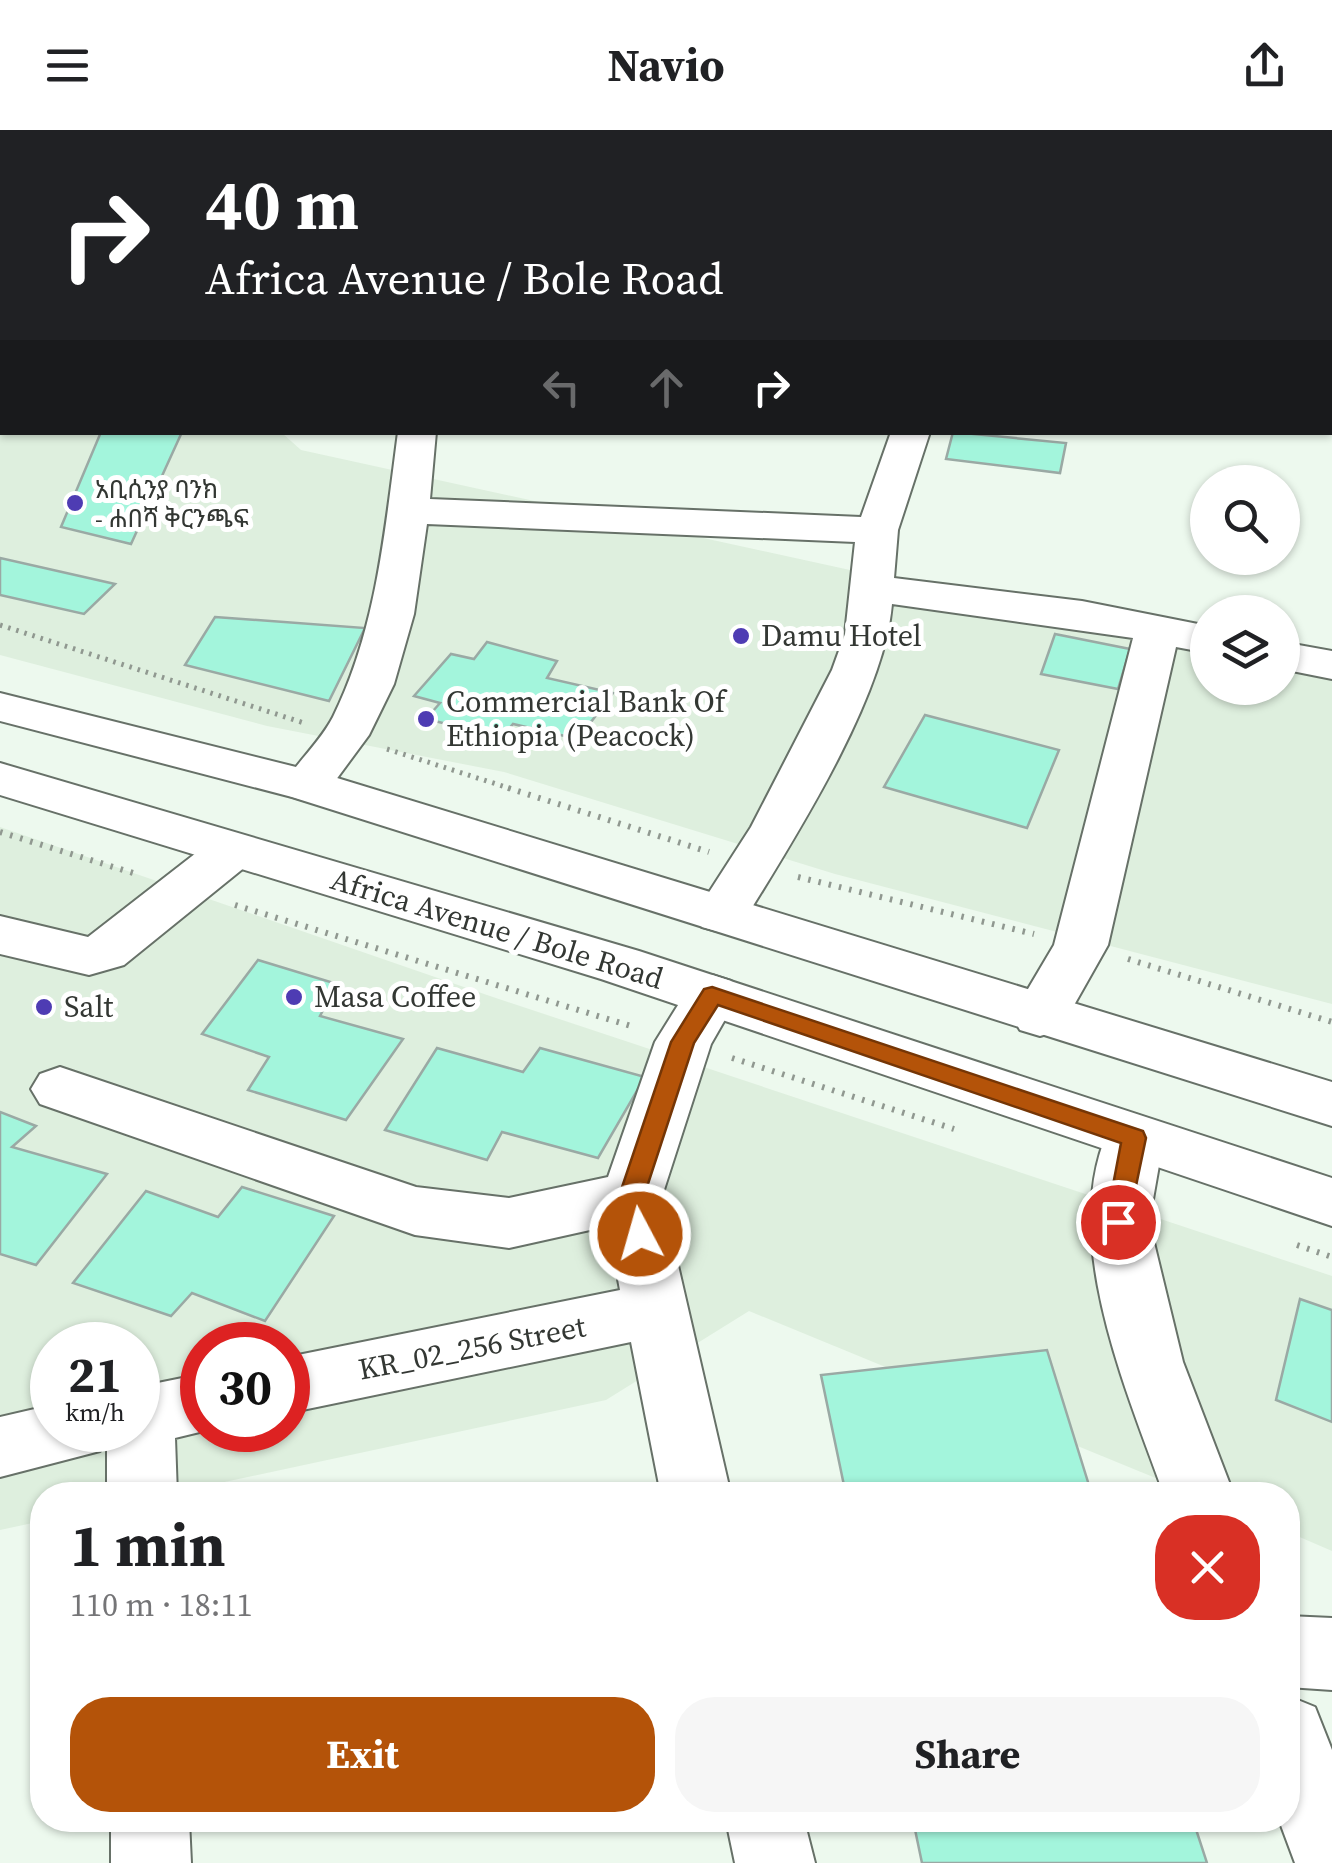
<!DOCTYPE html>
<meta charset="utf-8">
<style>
body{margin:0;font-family:"Source Serif 4","Noto Sans Ethiopic",serif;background:#f6f6f6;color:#202124;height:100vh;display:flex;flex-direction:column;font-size:38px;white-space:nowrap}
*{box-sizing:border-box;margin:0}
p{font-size:32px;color:#757577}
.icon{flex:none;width:55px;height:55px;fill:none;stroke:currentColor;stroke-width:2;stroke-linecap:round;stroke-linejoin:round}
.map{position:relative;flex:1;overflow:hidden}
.details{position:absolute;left:30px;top:1352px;width:1270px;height:350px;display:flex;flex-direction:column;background:#fff;border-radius:40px;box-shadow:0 2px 8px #0004}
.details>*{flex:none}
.guide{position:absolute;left:0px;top:0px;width:1332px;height:305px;box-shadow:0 2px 8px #0004;background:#202124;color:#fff;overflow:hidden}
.fabs{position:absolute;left:1190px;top:335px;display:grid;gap:20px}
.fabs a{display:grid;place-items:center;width:110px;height:110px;border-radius:50%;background:#fff;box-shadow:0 2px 8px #0004;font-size:50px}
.speed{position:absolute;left:30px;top:1192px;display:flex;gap:20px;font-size:50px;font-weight:700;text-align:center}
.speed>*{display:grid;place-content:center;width:130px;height:130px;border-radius:50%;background:#fff;box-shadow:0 2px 8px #0004;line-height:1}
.speed small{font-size:25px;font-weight:400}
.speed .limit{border:15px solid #d22;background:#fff;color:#111}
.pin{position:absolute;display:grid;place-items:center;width:85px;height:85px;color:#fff;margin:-42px;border:5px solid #fff;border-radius:50%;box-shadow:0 2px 10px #0007}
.me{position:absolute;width:110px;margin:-55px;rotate:354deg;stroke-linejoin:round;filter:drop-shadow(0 0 8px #0008)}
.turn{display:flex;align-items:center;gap:35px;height:210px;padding:0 40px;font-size:45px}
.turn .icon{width:130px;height:130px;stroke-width:2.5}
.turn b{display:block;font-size:70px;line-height:85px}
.lanes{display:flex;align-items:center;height:95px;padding:0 40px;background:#0003;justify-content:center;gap:50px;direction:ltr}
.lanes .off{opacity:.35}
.round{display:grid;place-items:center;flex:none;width:105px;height:105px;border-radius:40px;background:#f6f6f6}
.head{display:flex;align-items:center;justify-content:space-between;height:170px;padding:0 40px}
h1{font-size:60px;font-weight:700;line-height:75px}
.cta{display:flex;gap:20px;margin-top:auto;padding:20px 40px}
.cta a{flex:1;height:115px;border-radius:40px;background:#b45309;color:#fff;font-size:40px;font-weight:700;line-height:115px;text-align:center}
.cta a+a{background:#f6f6f6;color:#202124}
header{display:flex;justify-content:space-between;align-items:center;height:130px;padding:0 40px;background:#fff;font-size:45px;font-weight:700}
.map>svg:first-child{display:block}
</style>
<header><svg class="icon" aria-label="menu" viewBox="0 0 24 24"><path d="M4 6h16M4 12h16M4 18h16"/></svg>Navio<svg class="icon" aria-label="share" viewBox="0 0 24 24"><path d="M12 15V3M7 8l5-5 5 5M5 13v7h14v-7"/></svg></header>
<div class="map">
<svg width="1332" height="1733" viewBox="0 0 1332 1733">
<rect width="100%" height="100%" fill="#edf9ee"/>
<path fill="#deefde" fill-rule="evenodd" d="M0,257L2,302L282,303L301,320L1207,518L1208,558H1282L1283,534L1332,545V874L835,744L504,642L267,596L0,525Z
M0,697L487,865L1332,1146V1421L1288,1402V1365H1197L749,1181L606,1270L164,1365H42V1391L0,1400ZM52,1215H138V1300H52ZM202,1215H288V1300H202Z"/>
<path fill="#a3f5dc" stroke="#9aa9a4" stroke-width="2.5" d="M101,302H182L131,414L61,397Z
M953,302L1066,313L1060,343L946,329Z
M0,428L115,454L84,484L0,465Z
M215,487L365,498L329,571L185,535Z
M1055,504L1130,519L1118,559L1041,544Z
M487,512L557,531L547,548L613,563L578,609L513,594L502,607L426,589L440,573L414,566L451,524L474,529Z
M925,585L1059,620L1027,698L884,657Z
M258,830L337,854L320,886L403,909L346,990L248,960L269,927L202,904Z
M437,918L523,942L540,918L645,947L598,1028L502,1002L487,1030L385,1000Z
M0,982L36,996L12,1017L107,1044L36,1135L0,1124Z
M242,1057L334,1086L265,1191L192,1163L171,1186L73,1153L146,1061L218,1087Z
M1300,1169L1332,1180V1292L1276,1270Z
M1047,1220L1092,1365H846L821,1245Z
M913,1690H1193L1207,1733H922Z"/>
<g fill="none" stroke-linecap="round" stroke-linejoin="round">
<g stroke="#677168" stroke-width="4">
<path id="minor" d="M470,0H500V2H470Z
M764,0H837L838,2H766Z
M0,19H2V37H0Z
M398,302H436L430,369L861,387L891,302H930L898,400L894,448L1082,471L1208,496V523L1176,517L1108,815L1060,900L1040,906L1020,900L1012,886L1054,815L1133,508L892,474C884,570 791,714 740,797L721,802L702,797L695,784L751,697L832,540L845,504L855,412L427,394L414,484L394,554L369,605L324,666L307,671L290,666L283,655C298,631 320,612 333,587C377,498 385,399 398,302Z
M1282,512L1332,521V549L1282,539Z
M232,704L250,709L257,721L250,733L124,835L89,845L0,824V786L88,807L214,709Z
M712,845L731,851L739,865L711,914L662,1066L731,1365H661L631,1212L288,1283V1227L620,1160L608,1096L509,1118L415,1105L40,974L31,959L40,944L60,937L416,1057L509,1068L608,1047L655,912L693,851Z
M1134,984L1155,991L1164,1007L1149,1092L1183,1232L1234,1365H1164C1126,1258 1055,1100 1113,991Z
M202,1244V1300H208L175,1308L177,1365H107V1305L100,1321L0,1347V1287L52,1275V1300H138V1257Z
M1288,1486L1332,1488V1560L1288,1557Z
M1288,1566L1315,1577L1332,1620V1733H1295L1279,1690H1288Z
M111,1690H189L191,1733H111Z
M726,1690H804L815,1733H735Z"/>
</g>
<g stroke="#677168" stroke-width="4">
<path id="major" d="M892,0H931L932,2H894Z
M1028,0H1072L1073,2H1030Z
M1330,59L1332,60V80L1330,79Z
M0,563L324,644L1332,952V996L292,667L0,591Z
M0,633L639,821L1332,1048V1096L601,849L0,665Z"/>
</g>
<path stroke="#909890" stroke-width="5" stroke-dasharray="2.5 6" stroke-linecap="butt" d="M0,495L304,593
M387,619L515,660"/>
<path stroke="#909890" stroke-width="6" stroke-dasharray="2.5 8" stroke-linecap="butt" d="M508,658L709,722
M0,702L133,743
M798,747L1034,804
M235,775L634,897
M1128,829L1332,892
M732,928L954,999
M1297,1115L1332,1127"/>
<use href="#minor" fill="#fff" fill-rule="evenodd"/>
<use href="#major" fill="#fff" fill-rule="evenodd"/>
</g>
<path fill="#b45309" stroke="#753606" stroke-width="2.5" d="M712,857L1143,1001L1146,1008L1127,1099L1118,1102L1106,1092L1121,1013L718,875L694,913L644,1066L653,1104L640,1115L631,1112L619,1066L671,912L704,859Z"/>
<g fill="#4e3cb3" stroke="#fff" stroke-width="4">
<circle cx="75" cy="373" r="10"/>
<circle cx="741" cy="506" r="10"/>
<circle cx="426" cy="589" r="10"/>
<circle cx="294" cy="867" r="10"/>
<circle cx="44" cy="877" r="10"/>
</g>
<g text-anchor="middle" stroke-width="10" stroke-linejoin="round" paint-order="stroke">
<g font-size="25" fill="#333733" stroke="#fff" text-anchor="start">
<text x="95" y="368">አቢሲንያ ባንክ<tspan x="95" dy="29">- ሐበሻ ቅርንጫፍ</tspan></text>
</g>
<g font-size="30" fill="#333733" stroke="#fff" text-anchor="start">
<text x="761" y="516">Damu Hotel</text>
<text x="446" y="582">Commercial Bank Of<tspan x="446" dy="34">Ethiopia (Peacock)</tspan></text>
<text x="314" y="877">Masa Coffee</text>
<text x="64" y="887">Salt</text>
</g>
<g font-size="30" fill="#333733" stroke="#fff">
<text transform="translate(497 799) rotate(17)" y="10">Africa Avenue / Bole Road</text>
<text transform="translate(472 1218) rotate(-11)" y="10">KR_02_256 Street</text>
</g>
</g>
</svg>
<div class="fabs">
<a><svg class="icon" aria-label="search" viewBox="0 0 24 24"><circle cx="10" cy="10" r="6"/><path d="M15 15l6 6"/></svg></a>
<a><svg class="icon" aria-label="layers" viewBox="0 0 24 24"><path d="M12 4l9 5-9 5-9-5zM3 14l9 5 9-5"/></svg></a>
</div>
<div class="speed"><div>21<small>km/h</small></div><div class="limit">30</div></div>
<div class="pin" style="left:1118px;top:1092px;background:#d93025"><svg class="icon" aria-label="arrive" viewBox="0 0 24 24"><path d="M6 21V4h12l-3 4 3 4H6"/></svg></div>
<svg class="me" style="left:640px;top:1104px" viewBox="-20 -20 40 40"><circle r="17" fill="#b45309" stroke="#fff" stroke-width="3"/><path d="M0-11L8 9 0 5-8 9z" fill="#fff"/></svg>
<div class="guide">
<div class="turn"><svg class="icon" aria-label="right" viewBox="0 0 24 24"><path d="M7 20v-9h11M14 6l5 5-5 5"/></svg><div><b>40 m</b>Africa Avenue / Bole Road</div></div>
<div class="lanes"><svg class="icon off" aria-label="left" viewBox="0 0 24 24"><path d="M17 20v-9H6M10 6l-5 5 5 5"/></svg><svg class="icon off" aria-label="ahead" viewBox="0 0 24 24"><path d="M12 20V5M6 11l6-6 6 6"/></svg><svg class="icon" aria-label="right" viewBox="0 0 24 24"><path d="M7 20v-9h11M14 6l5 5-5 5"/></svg></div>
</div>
<section class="details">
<div class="head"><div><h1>1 min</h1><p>110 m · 18:11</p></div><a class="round" style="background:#d93025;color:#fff"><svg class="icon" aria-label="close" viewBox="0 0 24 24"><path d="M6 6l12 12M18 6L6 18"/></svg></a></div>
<div class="cta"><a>Exit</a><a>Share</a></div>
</section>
</div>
